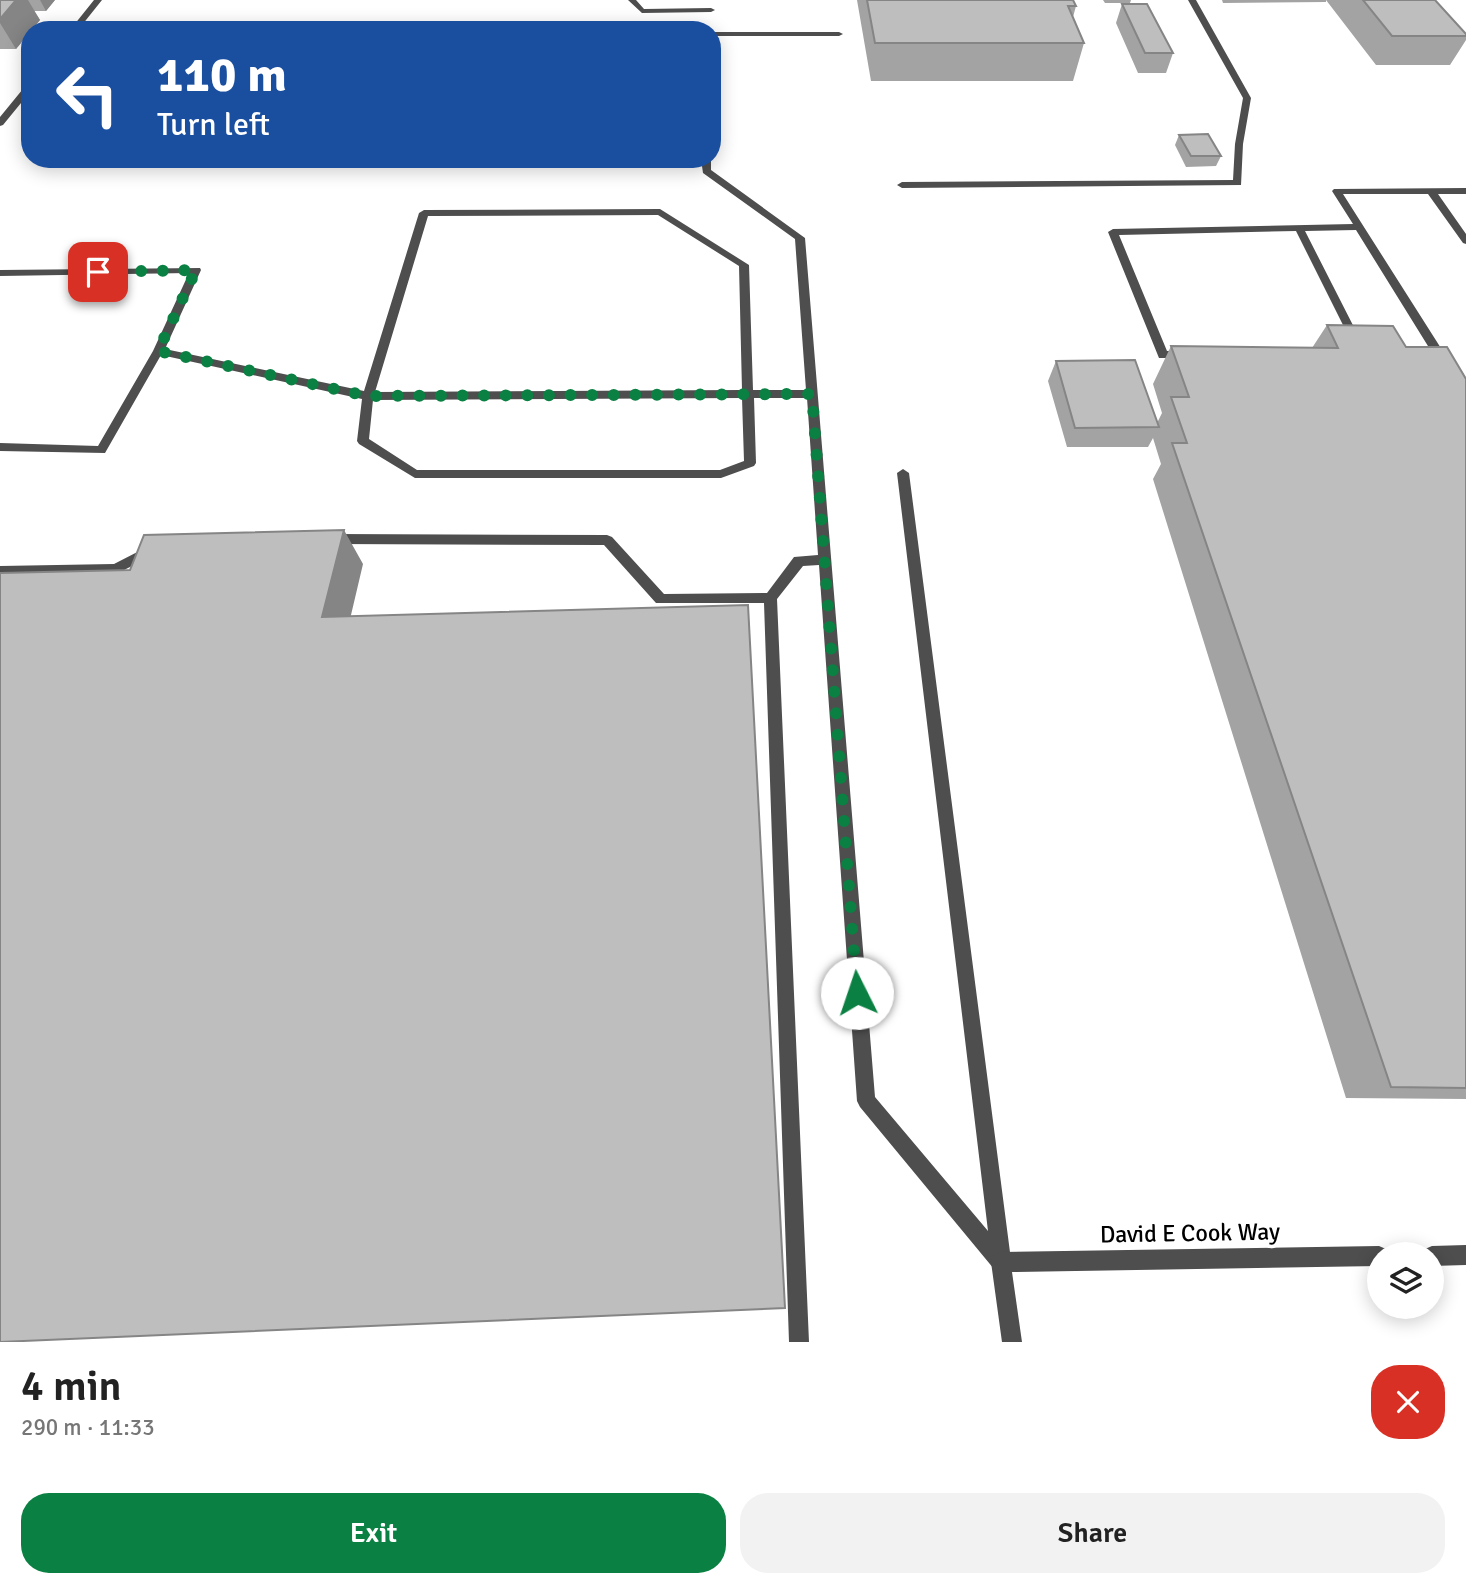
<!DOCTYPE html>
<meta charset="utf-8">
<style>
body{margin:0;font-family:Signika,sans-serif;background:#f2f2f2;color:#222;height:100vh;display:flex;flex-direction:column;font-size:26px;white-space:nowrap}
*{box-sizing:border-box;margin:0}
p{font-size:23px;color:#767676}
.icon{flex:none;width:38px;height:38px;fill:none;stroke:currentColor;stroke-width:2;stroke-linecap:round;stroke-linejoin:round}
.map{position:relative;height:1342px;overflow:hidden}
.sheet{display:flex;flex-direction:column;background:#fff;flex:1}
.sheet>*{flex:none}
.hud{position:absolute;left:21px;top:21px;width:700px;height:147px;border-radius:28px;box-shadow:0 4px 18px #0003;background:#1a4fa0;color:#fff;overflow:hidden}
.fabs{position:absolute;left:1367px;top:1242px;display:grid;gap:14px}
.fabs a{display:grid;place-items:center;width:77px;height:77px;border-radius:50%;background:#fff;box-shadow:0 4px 18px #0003;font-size:35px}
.pin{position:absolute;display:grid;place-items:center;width:60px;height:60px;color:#fff;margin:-30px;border-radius:14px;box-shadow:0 4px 10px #0006}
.me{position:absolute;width:77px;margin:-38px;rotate:356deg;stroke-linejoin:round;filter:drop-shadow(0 0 5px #0008)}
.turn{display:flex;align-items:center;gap:24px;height:147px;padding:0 21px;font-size:32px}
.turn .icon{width:91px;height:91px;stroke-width:2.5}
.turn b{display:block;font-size:49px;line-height:60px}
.round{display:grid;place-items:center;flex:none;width:74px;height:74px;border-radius:28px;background:#f2f2f2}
.summary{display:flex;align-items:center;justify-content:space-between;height:119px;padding:0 21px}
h1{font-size:42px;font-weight:600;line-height:52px}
.button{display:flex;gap:14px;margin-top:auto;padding:14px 21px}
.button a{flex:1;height:80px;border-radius:28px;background:#0b8043;color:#fff;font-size:28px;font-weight:600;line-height:80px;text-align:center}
.button a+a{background:#f2f2f2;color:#222}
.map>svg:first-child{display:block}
</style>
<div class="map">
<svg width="1466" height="1342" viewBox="0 0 1466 1342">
<rect width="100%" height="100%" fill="#fff"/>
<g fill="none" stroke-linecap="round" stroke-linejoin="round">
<path fill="#4e4e4e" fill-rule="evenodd" d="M628,0H636L644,9L711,8L715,10L711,12L642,13Z
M1188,0H1196L1251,98L1243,144L1241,185L902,188L897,185L902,182L1233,180L1235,144L1243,98Z
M712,32H839L843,34L839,36H712Z
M701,159H711V170L805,238L875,1097L988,1231L897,473L903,469L909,473L1011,1260L1008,1269L1001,1272L994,1269L860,1107L857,1101L819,565L803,566L777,599L809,1342H789L764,603H656L604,545L333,544L327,539L333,534L607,535L612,537L664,594L767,593L794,557L818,555L807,398H754L756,463L754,466L721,478H415L359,444L357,441L362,399L161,355L105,453L0,451V443L98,446L153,351L189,273L0,276V270L200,268L201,270L165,349L364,391L419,213L424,210L660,209L749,265L753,390H806L795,239L703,173ZM658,215L739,266L742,390L375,392L428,216ZM742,398L744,461L720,470H417L369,439L373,400Z
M1466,188V194H1438L1466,234V244L1463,243L1428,194H1343L1451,364L1445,368L1441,367L1356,230L1305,231L1361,341L1356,345L1351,341L1296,231L1119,235L1167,351L1184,350L1189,354L1184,358H1159L1108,232L1113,229L1353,224L1332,191L1334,189Z
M151,545L156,546L157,550L156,554L116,574L0,576V566L114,564Z"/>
<path fill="#4e4e4e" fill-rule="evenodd" d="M94,0H102L78,30H70Z
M27,84H30V92L3,125L0,126V117Z
M1466,1245V1265L1432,1266V1255H1423L1425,1249L1432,1246Z
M1379,1246L1386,1249L1388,1255H1379V1266L1012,1272L1022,1342H1002L991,1262L994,1255L1001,1252Z"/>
</g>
<path fill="#a3a3a3" d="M0,0H55L46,11H34L40,20L30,30V32L16,49H0Z
M857,0H1073L1076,6L1073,17L1084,43L1073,81H871Z
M1103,0H1131L1130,3H1105Z
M1222,0H1435L1466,34V40L1450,65H1376L1326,0V2L1223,3Z
M1122,4L1173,53L1166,73H1138L1116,23Z
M1179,135L1221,156L1216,166L1186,167L1175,145Z
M1327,325L1406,347L1466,379V1099L1346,1098L1153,479L1161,464L1153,438L1148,447H1067L1048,381L1056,361L1157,423L1162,413L1153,384L1171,346L1312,348Z"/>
<path fill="#858585" d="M16,0H28L40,20L32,30H30V32L16,49L0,23V19Z
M40,0H55L46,11Z
M344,530L363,564L343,649L322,617Z"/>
<path fill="#bebebe" stroke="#858585" stroke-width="2" d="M0,0H16L0,19Z
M867,0H1073L1076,6H1068L1084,43H875Z
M1363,0H1435L1466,34V36H1392Z
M1122,4H1147L1173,53H1145Z
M271,25L269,30H196L198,27Z
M1208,134L1221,156H1191L1179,135Z
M1327,325L1393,326L1406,347H1447L1466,379V1088L1391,1087L1172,443H1187L1171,397H1189L1171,346L1338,348Z
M1135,360L1159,427L1075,428L1056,361Z
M344,530L322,617L748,605L785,1308L0,1342V573L130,570L144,535Z"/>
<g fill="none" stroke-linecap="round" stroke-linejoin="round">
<path stroke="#0b8043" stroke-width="12" stroke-dasharray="0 21.6" d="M98,272L196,270L158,351L368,396L812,394L857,993"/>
</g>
<g text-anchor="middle" stroke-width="7" stroke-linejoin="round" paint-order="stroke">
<g font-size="24" fill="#000" stroke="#fff">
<text transform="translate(1190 1233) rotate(-1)" y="8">David E Cook Way</text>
</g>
</g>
</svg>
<div class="fabs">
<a><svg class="icon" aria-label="layers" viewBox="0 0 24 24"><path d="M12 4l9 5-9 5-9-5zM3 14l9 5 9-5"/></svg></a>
</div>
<div class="pin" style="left:98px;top:272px;background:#d93025"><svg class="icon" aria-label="arrive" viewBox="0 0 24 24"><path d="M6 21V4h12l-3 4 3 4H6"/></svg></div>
<svg class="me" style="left:857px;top:993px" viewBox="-20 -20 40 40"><circle r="19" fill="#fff"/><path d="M0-13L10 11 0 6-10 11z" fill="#0b8043"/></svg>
<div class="hud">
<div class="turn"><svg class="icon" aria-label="left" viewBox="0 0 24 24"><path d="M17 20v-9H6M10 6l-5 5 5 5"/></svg><div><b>110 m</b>Turn left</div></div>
</div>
</div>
<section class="sheet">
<div class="summary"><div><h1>4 min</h1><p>290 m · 11:33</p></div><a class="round" style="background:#d93025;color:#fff"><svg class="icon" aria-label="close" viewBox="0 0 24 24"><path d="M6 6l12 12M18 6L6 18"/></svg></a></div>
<div class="button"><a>Exit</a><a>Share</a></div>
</section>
